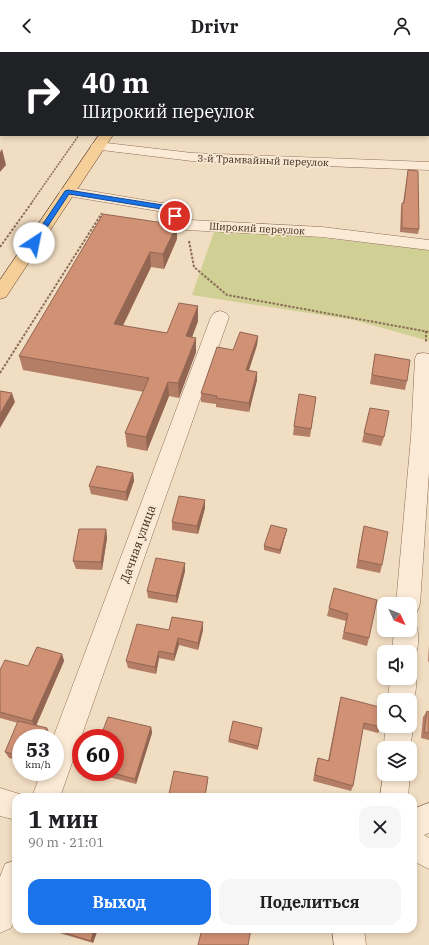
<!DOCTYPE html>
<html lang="ru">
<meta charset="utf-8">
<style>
body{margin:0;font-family:"IBM Plex Serif",serif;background:#f6f6f6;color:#202124;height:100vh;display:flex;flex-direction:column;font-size:15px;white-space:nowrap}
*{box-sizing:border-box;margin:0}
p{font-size:13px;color:#757577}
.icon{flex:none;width:22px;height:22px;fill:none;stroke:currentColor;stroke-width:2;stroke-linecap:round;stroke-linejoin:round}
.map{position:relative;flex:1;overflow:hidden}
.drawer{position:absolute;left:12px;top:741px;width:405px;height:140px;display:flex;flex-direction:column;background:#fff;border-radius:12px;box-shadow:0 2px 6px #0003}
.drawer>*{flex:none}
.hud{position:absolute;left:0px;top:0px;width:429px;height:84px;box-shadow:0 2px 6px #0003;background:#202124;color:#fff;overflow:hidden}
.needle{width:26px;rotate:133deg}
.buttons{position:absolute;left:377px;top:545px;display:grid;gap:8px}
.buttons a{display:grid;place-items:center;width:40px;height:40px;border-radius:8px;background:#fff;box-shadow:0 2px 6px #0003;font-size:20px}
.speed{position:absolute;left:12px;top:677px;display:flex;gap:8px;font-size:20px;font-weight:700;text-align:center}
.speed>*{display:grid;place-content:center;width:52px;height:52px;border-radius:50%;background:#fff;box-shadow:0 2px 6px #0003;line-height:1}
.speed small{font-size:10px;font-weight:400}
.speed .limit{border:6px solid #d22;background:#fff;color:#111}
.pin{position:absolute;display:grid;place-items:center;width:34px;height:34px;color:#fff;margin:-17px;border:2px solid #fff;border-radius:50%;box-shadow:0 1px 4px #0007}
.me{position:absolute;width:44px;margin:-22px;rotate:34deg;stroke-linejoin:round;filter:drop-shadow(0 0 3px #0008)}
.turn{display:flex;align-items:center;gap:14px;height:84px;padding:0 16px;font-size:18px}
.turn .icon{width:52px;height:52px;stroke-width:2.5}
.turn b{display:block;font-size:28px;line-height:34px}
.round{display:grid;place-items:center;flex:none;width:42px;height:42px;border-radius:12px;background:#f6f6f6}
.overview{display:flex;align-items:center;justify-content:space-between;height:68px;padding:0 16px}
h1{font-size:24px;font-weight:700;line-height:30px}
.primary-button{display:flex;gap:8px;margin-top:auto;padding:8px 16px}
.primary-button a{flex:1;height:46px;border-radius:12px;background:#1a73e8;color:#fff;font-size:16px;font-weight:700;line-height:46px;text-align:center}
.primary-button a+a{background:#f6f6f6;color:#202124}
header{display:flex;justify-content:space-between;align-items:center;height:52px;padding:0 16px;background:#fff;font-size:18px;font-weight:700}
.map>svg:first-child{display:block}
</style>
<header><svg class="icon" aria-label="back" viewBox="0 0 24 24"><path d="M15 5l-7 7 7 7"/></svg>Drivr<svg class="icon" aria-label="person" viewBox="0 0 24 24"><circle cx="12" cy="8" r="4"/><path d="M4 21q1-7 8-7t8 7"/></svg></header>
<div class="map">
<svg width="429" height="893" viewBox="0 0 429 893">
<rect width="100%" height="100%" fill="#f1ddc2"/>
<path fill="#d0d095" d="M216,174L429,198V289L354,268L192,243Z"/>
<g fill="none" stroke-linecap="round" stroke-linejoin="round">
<g stroke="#8c6d58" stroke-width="1">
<path id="minor" d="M98,90L192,101L429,110V118L192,109L93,97L91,94L93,91Z
M67,135L168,152L190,168L322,175L429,188V198L322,185L186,178L180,176L158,159L62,143L59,140L62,137Z
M220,259L226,261L229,265L60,745H32L41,720H55V686H53L211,265L214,261Z
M424,301L429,302V420L420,552L417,560L410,562V552H396L411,385L415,307L417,302Z
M410,568L415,570C420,582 419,596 414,608L410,610V600H392L394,578H410Z
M410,616C421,624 415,647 410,657V648H388L390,626H410Z
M410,668L413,674L410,700V696H384L385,674H410Z
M384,717V722H410L408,745H380Z
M0,736L26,744L16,745V768L0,764Z
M429,751V781L424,783L429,786V817L413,809V757Z
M16,808V864L11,876L0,881V825L5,812Z
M332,877H364L366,893H334Z"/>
</g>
<g stroke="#593c2c" stroke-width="1">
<path id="major" d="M99,83H113L6,245L0,247V228Z"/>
</g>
<path stroke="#8c6d58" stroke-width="1.5" stroke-dasharray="2 1" stroke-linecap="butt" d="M407,0L413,1
M32,150L79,83"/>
<path stroke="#8c6d58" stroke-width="2" stroke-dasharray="2.5 1.5" stroke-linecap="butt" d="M189,189L194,215L227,243L429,280
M0,195L33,149
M426,279V291
M0,321L102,161"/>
<use href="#minor" fill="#fbebd6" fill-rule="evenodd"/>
<use href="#major" fill="#f6ce97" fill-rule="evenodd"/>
</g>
<path fill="#b47d65" d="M70,0H110L109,1H70Z
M210,0H239V1H210Z
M428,20L429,38H428L429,63L428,67Z
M408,118L419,177L418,182L400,180L401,156L402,151H403Z
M177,173V187L164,217L151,215L123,274L167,281L198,254V269L192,285L196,286V300L179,346L169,344L147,399L127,395L125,381L144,340L23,318L19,304Z
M258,284L257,293L249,318L257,320V328L249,360L216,355V352L201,350V341L233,298Z
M375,302L407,329L405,338L370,332Z
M316,345L310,385L293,383L294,374Z
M370,356L384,385L381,394L362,390Z
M133,421L134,429L127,449L91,442L89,434Z
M205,448V456L198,482L172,478V470Z
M364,474L382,513L380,521L356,516L362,483Z
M106,477L107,486L102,518L76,517L73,509Z
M287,477L286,481L280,502L264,498V494Z
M185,519L177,551L148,546L147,539Z
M334,536L369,586L367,594L342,587L346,569L327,564Z
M203,570V578L198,598L179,593L174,609L159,606L156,622L128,616L126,609L169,578Z
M429,593V610L428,609Z
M62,602L64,609L36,674L50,682L21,686V709L9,706L5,700L18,671L0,666V618L28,614Z
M341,645L381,675L378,681L363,677L353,734L351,739L313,729L316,712L318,706L328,709L339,652Z
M427,659L429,660V688L421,686L423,665Z
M151,675L152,681L136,732L93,721L92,720H115Z
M262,676L258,698L228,690L229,687Z
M208,728L205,745H170L169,742Z
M46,877H98L93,891Z"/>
<path fill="#926652" d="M27,0H37V1H27Z
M94,0H110L109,1H94Z
M1,30V44L0,45V31Z
M2,97L6,113L0,120V100Z
M177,173V187L164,217L163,202Z
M150,200L151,215L116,287L114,272Z
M198,254V269L187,299L186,284Z
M258,284L257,293L246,327V318Z
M196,286V300L179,346L178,331Z
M257,320V328L249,360V351Z
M168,330L169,344L147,399L146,385Z
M12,341L15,350L0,376V362Z
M133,421L134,429L127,449L126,440Z
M205,448V456L198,482L197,474Z
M106,477L107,486L102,518L101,510Z
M287,477L286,481L280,502V498Z
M185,511V519L177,551L176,544Z
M203,570V578L198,598V591Z
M178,586L179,593L174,609V602Z
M159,599V606L156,622L155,615Z
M62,602L64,609L35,676L32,669Z
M151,675L152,681L136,732L135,727Z
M47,676L50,682L48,686H43Z
M94,877H98L93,891L91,889Z"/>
<path fill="#d19175" stroke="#926652" d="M0,0H27V1H1V30L0,31Z
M280,0H336V1H280Z
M428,20H429V31L428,32L429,40V59H428Z
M408,118L418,119L419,177L402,176V151H404Z
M103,162L177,173L163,202L150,200L114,272L167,281L179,251L198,254L186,284L196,286L178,331L168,330L146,385L125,381L149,326L19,304Z
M240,280L258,284L246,318L257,320L249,351L216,346L217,344L201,341L217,295L233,298Z
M375,302L410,308L407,329L372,323Z
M0,339L12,341L0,362Z
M299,342L316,345L311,377L294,374Z
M370,356L389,359L384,385L364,381Z
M97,414L133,421L126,440L89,434Z
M179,444L205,448L197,474L172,470Z
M271,473L287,477L280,498L264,494Z
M364,474L388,480L382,513L358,508Z
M79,477H106L101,510L73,509Z
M156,506L185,511L176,544L147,539Z
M334,536L377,548L369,586L344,580L348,562L329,556Z
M172,565L203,570L198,591L178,586L174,602L159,599L155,615L126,609L137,572L169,578Z
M37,595L62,602L32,669L0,660V618L5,608L28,614Z
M341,645L383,656L381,675L364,671L353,734L315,723L318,706L329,709Z
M427,659L429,660V681L424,680Z
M108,665L151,675L135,727L109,720H115V686H100Z
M18,669L47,676L43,686H21V704L5,700Z
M233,669L262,676L258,694L229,687Z
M174,719L208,725L205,745H183L169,742Z
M52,877H94L91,889Z
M202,877H251L248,893H198Z"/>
<path fill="#1a73e8" stroke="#114b97" d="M68,138L163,153L178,164L172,165L161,157L69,142L36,192H31L30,191L65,139Z"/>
<g text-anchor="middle" stroke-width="3.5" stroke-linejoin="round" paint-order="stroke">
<g font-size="10" fill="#3b281d" stroke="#f8e8d2">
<text transform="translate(263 108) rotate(2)" y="4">3-й Трамвайный переулок</text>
<text transform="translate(257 176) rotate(3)" y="4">Широкий переулок</text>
</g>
<g font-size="12" fill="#3b281d" stroke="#f8e8d2">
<text transform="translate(138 492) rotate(-70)" y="4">Дачная улица</text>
</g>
</g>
</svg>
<div class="buttons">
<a><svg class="needle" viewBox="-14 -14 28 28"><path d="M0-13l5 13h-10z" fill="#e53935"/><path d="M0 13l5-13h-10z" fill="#757577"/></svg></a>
<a><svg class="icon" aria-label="sound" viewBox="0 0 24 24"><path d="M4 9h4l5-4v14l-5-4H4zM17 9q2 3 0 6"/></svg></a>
<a><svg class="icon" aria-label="search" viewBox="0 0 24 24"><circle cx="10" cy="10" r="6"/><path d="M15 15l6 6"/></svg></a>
<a><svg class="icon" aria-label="layers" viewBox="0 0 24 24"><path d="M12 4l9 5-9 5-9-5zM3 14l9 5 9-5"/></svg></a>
</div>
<div class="speed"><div>53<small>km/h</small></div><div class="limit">60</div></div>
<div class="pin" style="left:175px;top:164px;background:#d93025"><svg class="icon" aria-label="arrive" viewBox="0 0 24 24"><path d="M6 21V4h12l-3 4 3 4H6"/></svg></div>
<svg class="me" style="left:34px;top:191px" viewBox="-20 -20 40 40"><circle r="19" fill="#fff"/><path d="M0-13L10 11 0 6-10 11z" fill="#1a73e8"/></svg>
<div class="hud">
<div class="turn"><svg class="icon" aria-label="right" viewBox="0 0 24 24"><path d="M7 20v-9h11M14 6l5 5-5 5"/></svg><div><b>40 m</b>Широкий переулок</div></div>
</div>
<section class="drawer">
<div class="overview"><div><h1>1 мин</h1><p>90 m · 21:01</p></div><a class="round"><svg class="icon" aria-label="close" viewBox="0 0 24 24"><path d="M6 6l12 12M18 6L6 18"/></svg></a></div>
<div class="primary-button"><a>Выход</a><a>Поделиться</a></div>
</section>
</div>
